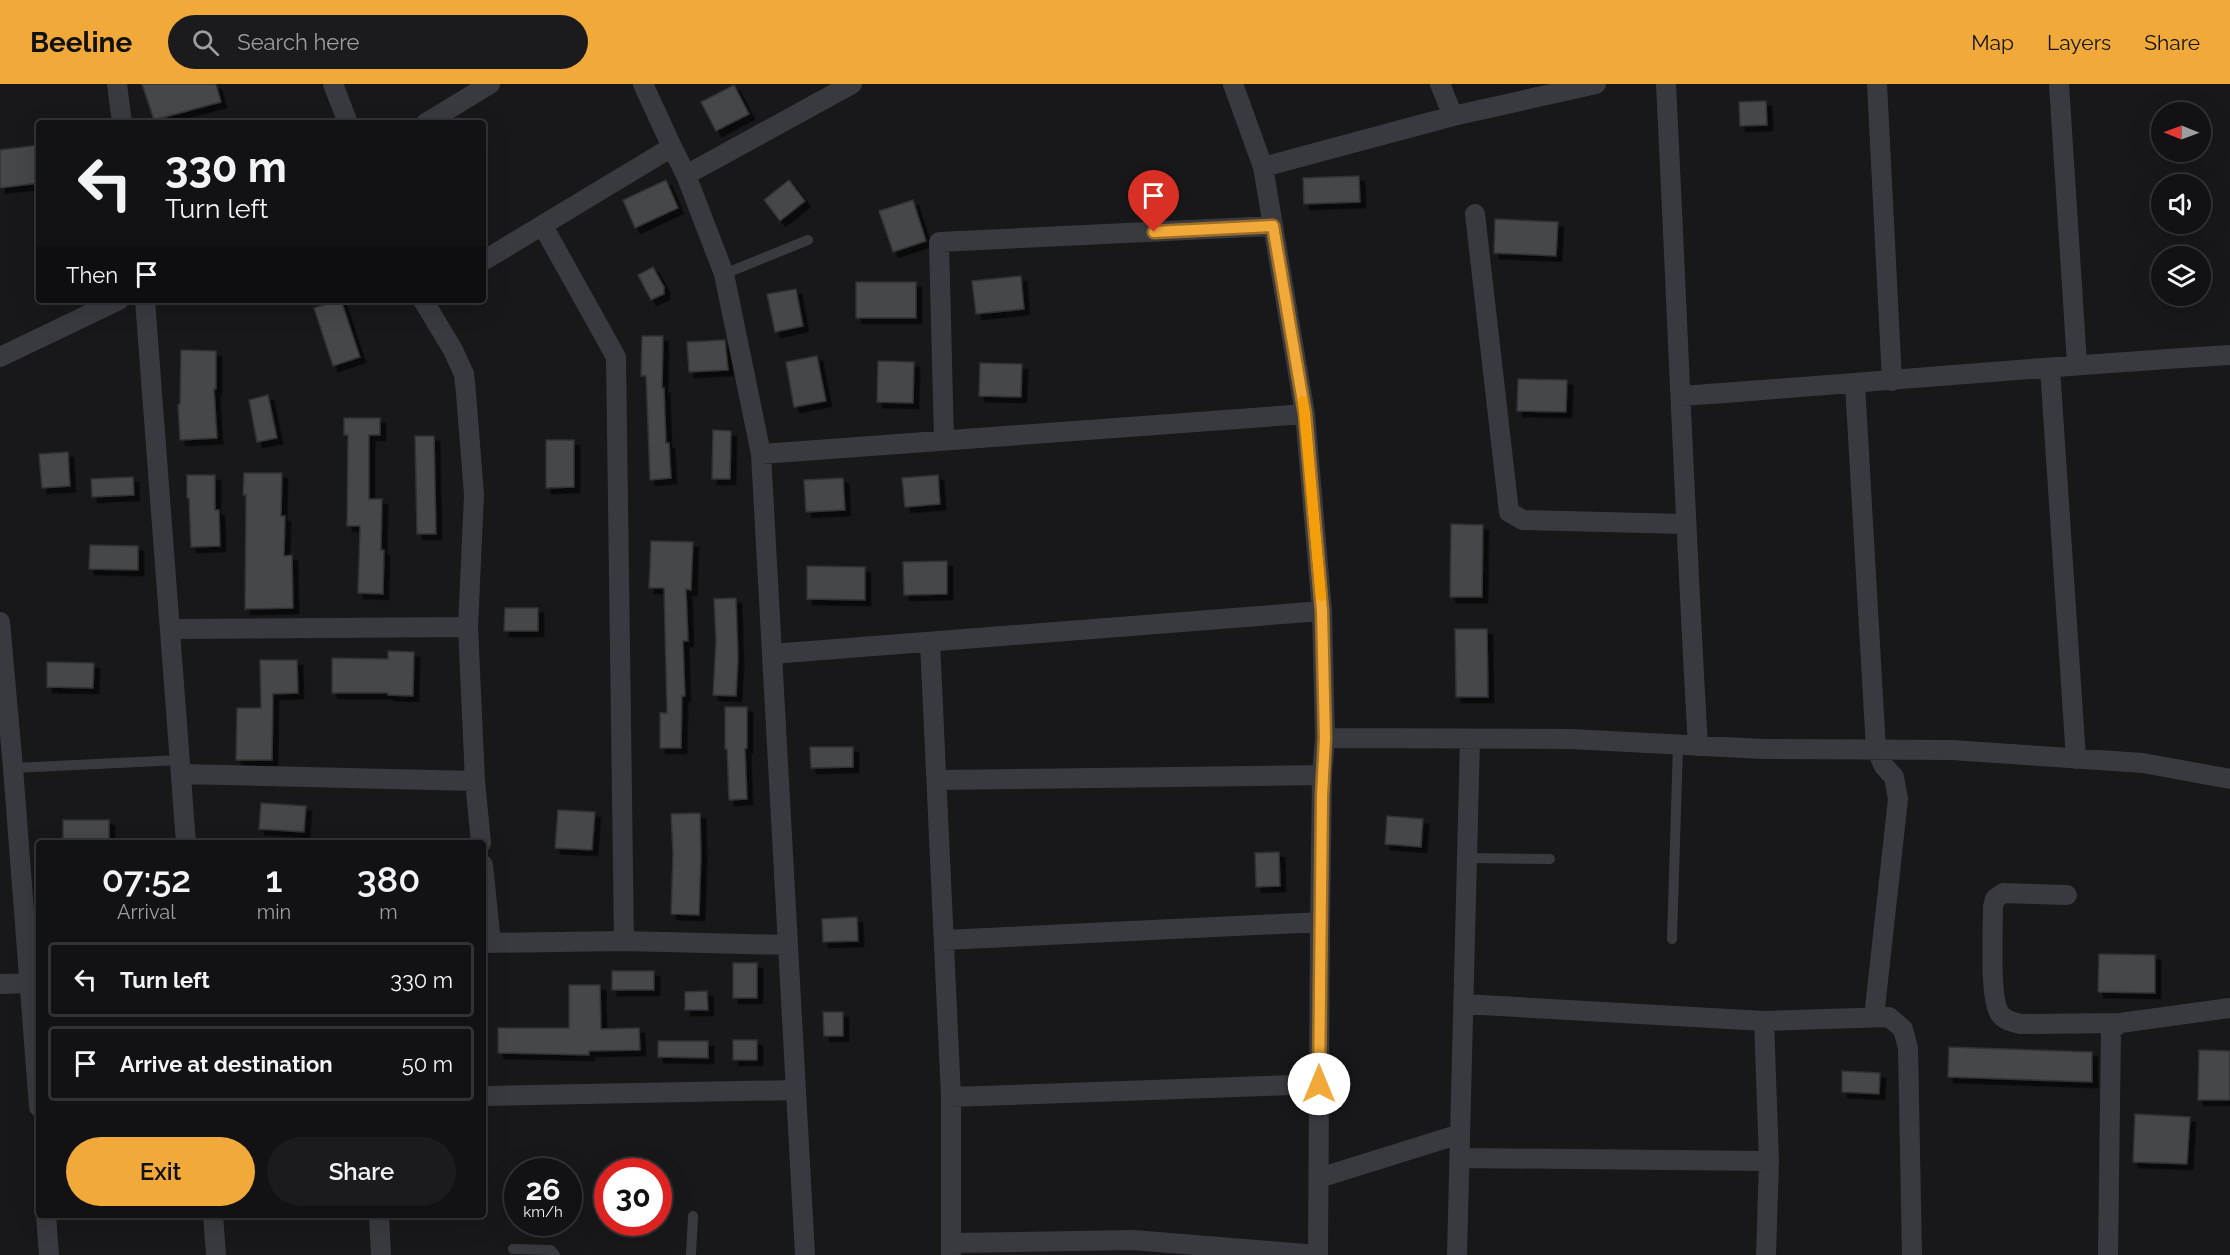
<!DOCTYPE html>
<style>
body{margin:0;font-family:Raleway,sans-serif;background:#1b1b1d;color:#f1f3f6;height:100vh;display:flex;flex-direction:column;font-size:22px;white-space:nowrap}
*{box-sizing:border-box;margin:0}
p{font-size:20px;color:#9c9ea0}
.icon{flex:none;width:33px;height:33px;fill:none;stroke:currentColor;stroke-width:2;stroke-linecap:round;stroke-linejoin:round}
.map{position:relative;flex:1;overflow:hidden}
.drawer{position:absolute;left:36px;top:756px;width:450px;height:378px;display:flex;flex-direction:column;background:#121214;border-radius:6px;box-shadow:0 6px 24px #0002,0 0 0 2px #313234}
.drawer>*{flex:none}
.banner{position:absolute;left:36px;top:36px;width:450px;height:183px;border-radius:6px;box-shadow:0 6px 24px #0002,0 0 0 2px #313234;background:#121214;color:#f1f3f6;overflow:hidden}
.needle{width:39px;rotate:271deg}
.fabs{position:absolute;left:2151px;top:18px;display:grid;gap:12px}
.fabs a{display:grid;place-items:center;width:60px;height:60px;border-radius:50%;background:#121214;box-shadow:0 6px 24px #0002,0 0 0 2px #313234;font-size:30px}
.speed{position:absolute;left:504px;top:1074px;display:flex;gap:12px;font-size:30px;font-weight:700;text-align:center}
.speed>*{display:grid;place-content:center;width:78px;height:78px;border-radius:50%;background:#121214;box-shadow:0 6px 24px #0002,0 0 0 2px #313234;line-height:1}
.speed small{font-size:15px;font-weight:400}
.speed .limit{border:9px solid #d22;background:#fff;color:#111}
.pin{position:absolute;display:grid;place-items:center;width:51px;height:51px;color:#fff;margin:-62px -26px;border-radius:50% 50% 50% 0;rotate:-45deg;box-shadow:0 0 6px #0007}
.pin .icon{rotate:45deg}
.me{position:absolute;width:66px;margin:-33px;rotate:0deg;stroke-linejoin:round;filter:drop-shadow(0 0 4px #0008)}
.turn{display:flex;align-items:center;gap:21px;height:126px;padding:0 30px;font-size:27px}
.turn .icon{width:78px;height:78px;stroke-width:2.5}
.turn b{display:block;font-size:42px;line-height:51px}
.then{display:flex;align-items:center;height:57px;padding:0 30px;background:#0003;gap:12px;font-size:22px}
.eta{display:flex;justify-content:space-evenly;align-items:center;height:102px;text-align:center}
.eta b{font-size:36px;font-weight:600;line-height:42px}
.action{display:flex;gap:12px;margin-top:auto;padding:12px 30px}
.action a{flex:1;height:69px;border-radius:36px;background:#f1aa3a;color:#111;font-size:24px;font-weight:600;line-height:69px;text-align:center}
.action a+a{background:#1b1b1d;color:#f1f3f6}
ul{padding:0;list-style:none}
li{display:flex;align-items:center;gap:18px;height:75px;margin:0 12px 9px;padding:0 18px;border:3px solid #313234;border-radius:6px}
li div{flex:1}
li b{display:block;font-size:22px}
li em{font-style:normal}
header{display:flex;align-items:center;gap:36px;box-sizing:border-box;height:84px;padding:0 30px;background:#f1aa3a;color:#111}
header strong{font-size:28px}
nav{display:flex;gap:33px;margin-inline-start:auto;font-size:21px}
.search{width:420px;height:54px;background:#1b1b1d;display:flex;align-items:center;gap:15px;box-sizing:border-box;padding:0 21px;border-radius:33px;color:#9c9ea0;font-size:22px}
.map>svg:first-child{display:block}
</style>
<header>
<strong>Beeline</strong>
<div class="search"><svg class="icon" aria-label="search" viewBox="0 0 24 24"><circle cx="10" cy="10" r="6"/><path d="M15 15l6 6"/></svg>Search here</div>
<nav><a>Map</a><a>Layers</a><a>Share</a></nav>
</header>
<div class="map">
<svg width="2230" height="1171" viewBox="0 0 2230 1171">
<defs>
<filter id="shadow"><feDropShadow dx="5.5" dy="5.5" stdDeviation="0" flood-color="#0009"/></filter>
</defs>
<rect width="100%" height="100%" fill="#18181a"/>
<path fill="#45464a" stroke="#323236" stroke-width="1.5" filter="url(#shadow)" d="M142,0H216L221,18L154,36Z
M734,1L749,30L716,47L701,18Z
M1766,17L1767,41L1740,42L1739,18Z
M39,61V99L0,104V66Z
M1359,92L1360,118L1304,120L1303,94Z
M666,96L678,124L635,144L623,116Z
M789,96L805,117L780,137L764,116Z
M913,116L926,157L893,168L879,127Z
M1495,135L1558,138L1556,172L1494,169Z
M653,183L664,203V210L651,216L638,191Z
M1021,192L1024,225L976,230L972,197Z
M856,198H916V234H856Z
M796,205L803,242L775,248L767,210Z
M341,216L360,273L333,282L314,224Z
M642,252H663L662,304H664L666,359H669L671,394L650,396L646,292H641Z
M725,256L728,286L689,288L687,258Z
M181,266L216,267V305H214L217,354L180,356L178,321L180,320Z
M817,272L826,317L794,323L786,278Z
M878,277L914,278L913,319L877,318Z
M980,279L1022,280L1021,313L979,312Z
M1518,295L1567,296L1566,328L1517,327Z
M268,311L277,354L257,358L249,316Z
M344,334H380V351H369V415H382L381,466H384L383,510L358,509L360,442H347L348,351H344Z
M713,346L731,347L730,395H712Z
M415,352H434L436,450H417Z
M546,356H574V403L546,404Z
M68,368L70,402L42,404L39,370Z
M244,389H282L281,432H285L284,472L292,471L293,524L245,525L246,411H243Z
M187,391H215V426H219L220,462L191,463L189,414H187Z
M938,391L940,420L905,423L902,394Z
M133,393L134,411L92,413L91,395Z
M843,394L845,426L806,428L804,396Z
M1451,440L1483,441L1482,513H1450Z
M651,457L693,458L691,506L686,505L688,557H683L685,612H682L681,664H660V629H667L664,504H649Z
M90,461L138,462V486L89,485Z
M947,477V510L904,511L903,478Z
M807,482L865,483V516L807,515Z
M736,514L738,574L736,612L713,611L716,557L714,515Z
M505,524H538V547H504Z
M1455,545H1487L1488,613H1456Z
M388,567L414,568L413,612L388,611V609H332V574L388,575Z
M260,576H297L298,609L273,610L272,676H236L237,624H261Z
M47,578L94,579L93,604L47,603Z
M725,623H747V664L745,665L747,715L729,716L727,665H725Z
M810,663H853V683L811,684Z
M261,719L306,722L304,748L259,745Z
M558,726L595,728L592,766L555,764Z
M700,729L701,771L699,831L671,830L673,770L671,730Z
M1387,732L1423,735L1421,763L1385,760Z
M63,736H109V759H63Z
M1279,768L1280,802L1256,803L1255,769Z
M857,833L858,857L823,858L822,835Z
M2099,870L2155,871V909L2098,908Z
M733,879H757V914H733Z
M612,887H654V906H612Z
M569,901H600L601,945L639,944L640,966L589,967V971L498,969V944H569Z
M707,907L708,926H685V908Z
M823,928H843V952H824Z
M733,956H757V976H733Z
M658,957H708V974L658,973Z
M1949,963L2092,968V998L1948,993Z
M2199,966L2230,967V1016H2198Z
M1842,987L1880,989L1879,1010L1842,1008Z
M2135,1030L2190,1033L2187,1080L2133,1078Z"/>
<g fill="none" stroke-linecap="round" stroke-linejoin="round">
<path stroke="#393a3f" stroke-width="10" d="M724,190L808,156
M13,684L180,676
M1467,774L1550,775
M1672,855L1678,661
M513,1165L551,1166L555,1171
M691,1171L693,1132"/>
<path stroke="#393a3f" stroke-width="20" d="M117,0L122,39
M333,0L348,39
M643,0L672,63
M1440,0L1453,32
M1666,0C1677,221 1685,441 1698,662
M1877,0L1892,297
M2059,0L2077,280
M426,39L490,0
M1263,83L1453,32L1596,0
M1475,130L1509,428L1523,436L1685,440
M543,142L616,273L624,857
M483,177L672,63L686,91
M145,216L186,759
M423,216L453,266L464,290L466,309L474,411L468,543L475,697L481,759
M0,273L119,216
M2050,284L2076,675
M1855,300L1876,665L1884,682L1894,693L1898,715L1874,933
M1681,312C1864,299 2047,282 2230,271
M1305,330L1322,527
M944,356L939,158L1273,142
M761,370L1305,330L1263,83L1233,0
M0,538L13,684L39,1023
M171,545L468,543
M930,558L951,1013V1171
M772,570L1322,527L1325,654L1322,691L1320,838L1318,1171
M1325,654L1571,655L1763,665L1952,666L2143,679L2230,695
M181,690L475,697
M938,696L1322,691
M483,781L491,859
M2067,811L2003,809L1995,815L1993,823C1993,844 1989,915 2000,930C2005,937 2013,938 2021,940L2120,939
M944,856L1320,838
M483,859L624,857L788,861
M0,900L31,899
M1464,920L1764,937L1769,1077L1766,1171
M1764,937L1889,933L1903,945L1908,964L1912,1171
M483,1012L796,1006
M951,1013L1319,1000
M1460,1074L1769,1077
M1319,1094L1460,1050
M46,1131L49,1171
M213,1131L216,1171
M379,1131L381,1171
M951,1159L1133,1156L1318,1171
M805,1171L761,370L724,190L686,91L852,0
M1457,1171L1470,655
M2108,1171L2111,946L2120,939L2230,924"/>
</g>
<g fill="none" stroke-linecap="round" stroke-linejoin="round">
<g stroke="#9d6e26" stroke-width="15">
<path id="route" d="M1154,148L1273,142L1305,330L1322,527L1325,654L1322,712L1319,1000"/>
</g>
<use href="#route" stroke="#f1aa3a" stroke-width="10"/>
<path stroke="#f59e0b" stroke-width="10" d="M1303,317L1321,512"/>
</g>
</svg>
<div class="fabs">
<a><svg class="needle" viewBox="-14 -14 28 28"><path d="M0-13l5 13h-10z" fill="#e53935"/><path d="M0 13l5-13h-10z" fill="#9c9ea0"/></svg></a>
<a><svg class="icon" aria-label="sound" viewBox="0 0 24 24"><path d="M4 9h4l5-4v14l-5-4H4zM17 9q2 3 0 6"/></svg></a>
<a><svg class="icon" aria-label="layers" viewBox="0 0 24 24"><path d="M12 4l9 5-9 5-9-5zM3 14l9 5 9-5"/></svg></a>
</div>
<div class="speed"><div>26<small>km/h</small></div><div class="limit">30</div></div>
<div class="pin" style="left:1154px;top:148px;background:#d93025"><svg class="icon" aria-label="arrive" viewBox="0 0 24 24"><path d="M6 21V4h12l-3 4 3 4H6"/></svg></div>
<svg class="me" style="left:1319px;top:1000px" viewBox="-20 -20 40 40"><circle r="19" fill="#fff"/><path d="M0-13L10 11 0 6-10 11z" fill="#f1aa3a"/></svg>
<div class="banner">
<div class="turn"><svg class="icon" aria-label="left" viewBox="0 0 24 24"><path d="M17 20v-9H6M10 6l-5 5 5 5"/></svg><div><b>330 m</b>Turn left</div></div>
<div class="then">Then<svg class="icon" aria-label="arrive" viewBox="0 0 24 24"><path d="M6 21V4h12l-3 4 3 4H6"/></svg></div>
</div>
<section class="drawer">
<div class="eta">
<div><b>07:52</b><p>Arrival</p></div>
<div><b>1</b><p>min</p></div>
<div><b>380</b><p>m</p></div>
</div>
<ul>
<li><svg class="icon" aria-label="left" viewBox="0 0 24 24"><path d="M17 20v-9H6M10 6l-5 5 5 5"/></svg><div><b>Turn left</b></div><em>330 m</em></li>
<li><svg class="icon" aria-label="arrive" viewBox="0 0 24 24"><path d="M6 21V4h12l-3 4 3 4H6"/></svg><div><b>Arrive at destination</b></div><em>50 m</em></li>
</ul>
<div class="action"><a>Exit</a><a>Share</a></div>
</section>
</div>
